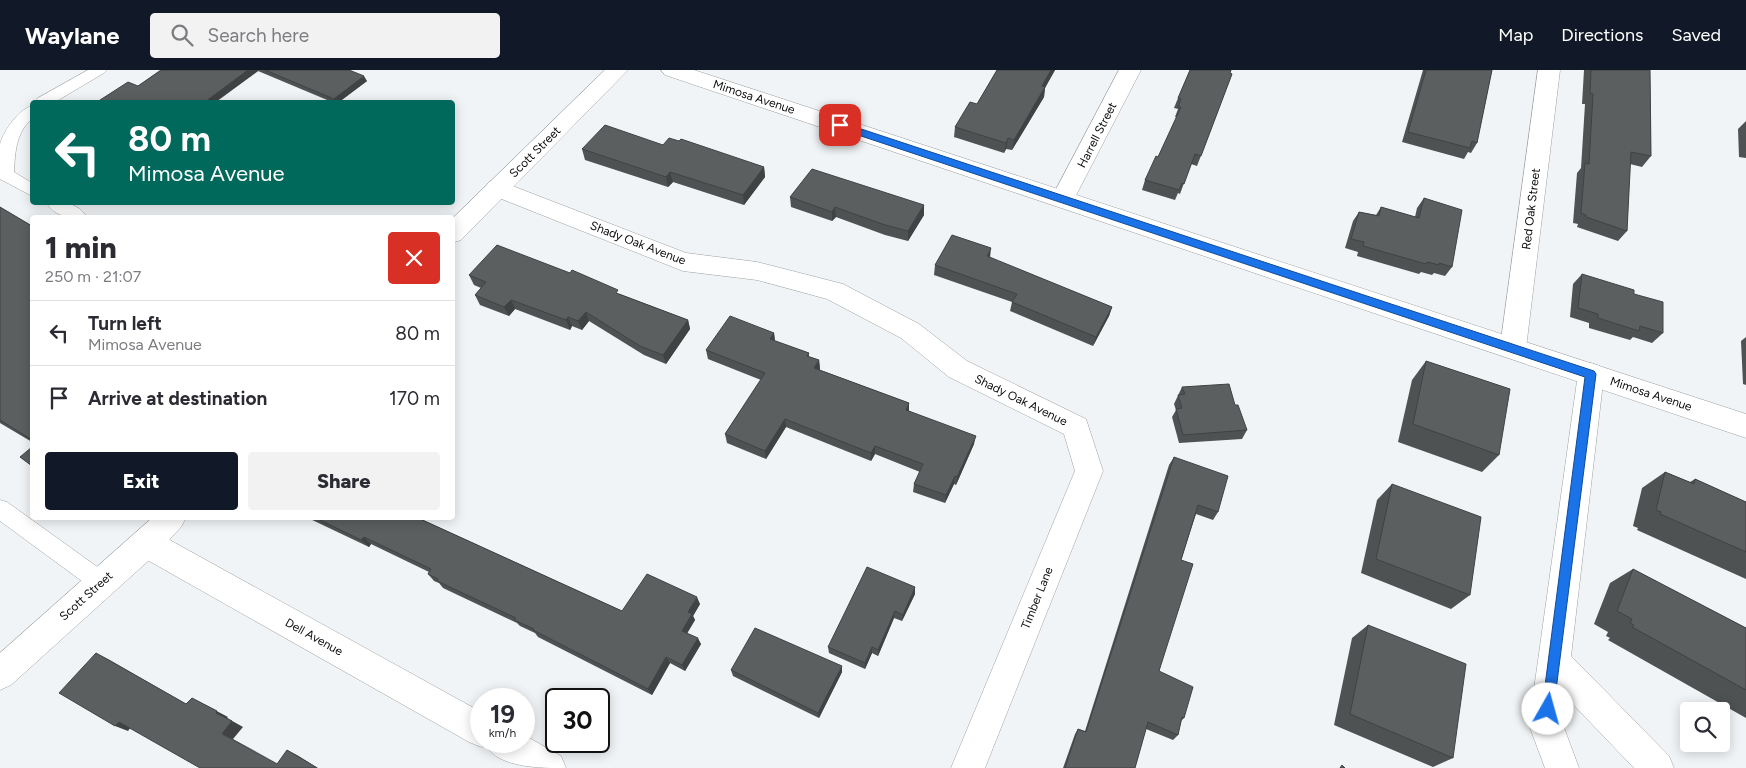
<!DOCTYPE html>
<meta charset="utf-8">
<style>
body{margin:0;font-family:Figtree,sans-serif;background:#f2f2f3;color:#2b2b33;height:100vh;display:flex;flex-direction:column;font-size:19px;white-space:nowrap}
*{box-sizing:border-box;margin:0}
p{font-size:16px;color:#7c7c81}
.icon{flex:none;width:28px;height:28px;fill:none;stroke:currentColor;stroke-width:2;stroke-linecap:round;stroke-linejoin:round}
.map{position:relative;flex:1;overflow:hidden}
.panel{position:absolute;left:30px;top:145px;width:425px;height:305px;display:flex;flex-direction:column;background:#fff;border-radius:5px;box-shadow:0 2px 12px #0003}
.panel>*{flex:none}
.hud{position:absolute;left:30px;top:30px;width:425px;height:105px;border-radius:5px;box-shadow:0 2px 12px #0003;background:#00695c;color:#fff;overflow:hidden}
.tools{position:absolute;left:1680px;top:632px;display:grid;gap:10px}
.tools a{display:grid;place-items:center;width:50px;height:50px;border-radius:5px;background:#fff;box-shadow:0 2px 12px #0003;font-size:25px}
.speed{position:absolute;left:470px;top:618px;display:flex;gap:10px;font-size:25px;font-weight:700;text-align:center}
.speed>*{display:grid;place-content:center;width:65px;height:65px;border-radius:50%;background:#fff;box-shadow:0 2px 12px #0003;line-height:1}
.speed small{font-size:12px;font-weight:400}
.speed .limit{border:2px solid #111;border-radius:8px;background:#fff;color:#111}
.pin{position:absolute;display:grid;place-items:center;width:42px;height:42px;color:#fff;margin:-21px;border-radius:10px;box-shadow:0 2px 8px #0006}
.me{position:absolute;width:55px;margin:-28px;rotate:7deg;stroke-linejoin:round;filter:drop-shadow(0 0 4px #0008)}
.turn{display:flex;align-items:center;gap:18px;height:105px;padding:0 15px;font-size:22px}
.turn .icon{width:65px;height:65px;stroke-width:2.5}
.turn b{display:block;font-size:35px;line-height:42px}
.round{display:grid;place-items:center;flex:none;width:52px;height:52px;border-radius:5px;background:#f2f2f3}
.overview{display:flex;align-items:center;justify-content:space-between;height:85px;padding:0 15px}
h1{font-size:30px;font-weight:800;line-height:38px}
.cta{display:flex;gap:10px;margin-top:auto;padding:10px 15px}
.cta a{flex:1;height:58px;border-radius:5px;background:#111827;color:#fff;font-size:20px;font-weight:800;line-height:58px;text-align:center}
.cta a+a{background:#f2f2f3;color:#2b2b33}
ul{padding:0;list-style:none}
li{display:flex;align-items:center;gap:15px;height:65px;padding:0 15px;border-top:1px solid #e1e1e2}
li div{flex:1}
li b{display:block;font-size:19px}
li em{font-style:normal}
header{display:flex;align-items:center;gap:30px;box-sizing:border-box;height:70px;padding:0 25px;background:#111827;color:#fff}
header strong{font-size:24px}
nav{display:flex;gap:28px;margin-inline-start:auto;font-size:18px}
.search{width:350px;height:45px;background:#f2f2f3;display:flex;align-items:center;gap:12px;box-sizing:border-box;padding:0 18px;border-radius:5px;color:#7c7c81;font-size:19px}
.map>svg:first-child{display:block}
</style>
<header>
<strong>Waylane</strong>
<div class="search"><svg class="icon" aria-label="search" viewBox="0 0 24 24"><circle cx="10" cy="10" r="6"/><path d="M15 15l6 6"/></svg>Search here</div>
<nav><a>Map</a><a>Directions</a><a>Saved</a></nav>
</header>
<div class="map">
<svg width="1746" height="698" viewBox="0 0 1746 698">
<rect width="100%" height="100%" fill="#f1f4f6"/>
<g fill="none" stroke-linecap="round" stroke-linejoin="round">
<g stroke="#9ea1a2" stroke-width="1">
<path id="service" d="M88,0H107L104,3L55,32H36L38,28Z
M32,36V49C16,62 15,83 14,102L32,113V126L0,109C0,98 0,84 0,74C4,60 19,39 32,36Z
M46,132C61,132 79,132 87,148C72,148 55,148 46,132Z
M0,430L7,432L110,506L113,513L110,520L102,523L94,520L0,451Z"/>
</g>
<g stroke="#9ea1a2" stroke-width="1">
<path id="minor" d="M1119,0H1141L1071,135L1063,137L1055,135L1051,129Z
M1538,0H1560L1526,278L1522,285L1513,288L1504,285L1500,278Z
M497,110L686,183L757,192L843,214L919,254L967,291L1086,349L1103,401L985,698H951L1075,401L1064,364L949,307L901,268L827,229L757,210L683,201L489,124L485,118L489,112Z
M1591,293L1600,296L1604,304L1571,586L1669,686L1674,698H1634L1566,627L1563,655L1579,698H1545L1529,655L1578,304L1582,296Z
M146,459L157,463L481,642V671H524V665L561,686L566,698C540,698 498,698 486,675L481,677L469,672L135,483L131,473L135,463Z"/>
</g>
<g stroke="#9ea1a2" stroke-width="1">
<path id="tertiary" d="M661,0H694L1746,344V368L665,5Z"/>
</g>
<g stroke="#9ea1a2" stroke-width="1">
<path id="secondary" d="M605,0H628L461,170L452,173V149Z
M152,448H186L181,457L157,483L11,615L0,620V583Z"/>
</g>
<use href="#service" fill="#fff" fill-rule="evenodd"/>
<use href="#minor" fill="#fff" fill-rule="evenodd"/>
<use href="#tertiary" fill="#fff" fill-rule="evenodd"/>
<use href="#secondary" fill="#fff" fill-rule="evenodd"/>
</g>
<path fill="#4f5253" d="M161,0H349L367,11L339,32H332L258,1L216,32H97L138,16Z
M997,0H1055L1045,17L1044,27L1012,80L1006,79L1004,83L954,67L955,57L977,34Z
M1190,0H1231L1230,3L1232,4L1197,96L1191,94L1180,124L1178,123L1175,130L1142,120L1145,110L1158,87L1177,47H1175L1178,39L1174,38L1178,28Z
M1423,0H1492L1477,73L1471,83L1468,82L1464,89L1402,72Z
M1584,0H1650L1651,86L1642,97L1630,94L1627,161L1618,171L1577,157L1578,154L1573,153L1577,103L1581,98L1585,34H1582Z
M1746,51V88L1739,87L1738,59Z
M663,75L764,97L765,107L744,135L673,112L668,117L585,90L582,79Z
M790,127L924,135V145L908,171L885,165L836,147L832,151L791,137Z
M1424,128L1452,197L1445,206L1434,203L1432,205L1421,202L1419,204L1357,186L1358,182L1345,178L1353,151L1359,142L1376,145L1381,137L1415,147L1417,138Z
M0,137L32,156V372L0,353Z
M990,188L1112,237L1109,246L1093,276L1010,241L1012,232L934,205L935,195Z
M1582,204L1634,224L1663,263L1652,273L1633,267L1630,270L1589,258V253L1570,247L1573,214Z
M469,205L620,224L688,250L690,259L666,294L644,285L589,251L582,260L572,256L570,260L515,239L509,246L480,235L475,225L481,218L474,215Z
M774,263L775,271L809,283V287L819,290L820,300L909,333V341L974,374L956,415L954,414L945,433L913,422L914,414L920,402L875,384L871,391L786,357L766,389L727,373L725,364L761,310L708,289L706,280Z
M1746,267V315L1743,314L1741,271Z
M1426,291L1499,385L1482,402L1398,372L1412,310Z
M1182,317L1235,335L1247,360L1242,369L1179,373L1172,347L1176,340L1174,334Z
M1174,387L1218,442L1213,450L1196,444L1181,490L1159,601L1184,648L1181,651L1178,665L1173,670L1146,659L1135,698H1063L1075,664L1078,659L1085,661L1169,395Z
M1665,402L1690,412L1695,409L1746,432V509L1637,460L1638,458L1633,456L1642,418Z
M1392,414L1470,525L1451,539L1361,503L1377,430Z
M308,448H421L423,450L622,541L700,534L693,546L695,550L687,563L701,574L685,601L670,593L652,625L538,567L535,563L520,556L517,553L443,518L439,513L434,511L428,504L429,502L371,474L369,477Z
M1633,499L1746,558V648L1608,570L1610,568L1606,566L1608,562L1594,554L1610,513Z
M915,524L902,551L894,548L878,586L872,583L865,599L829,583L828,577Z
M1368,555L1453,688L1433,697L1334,655L1352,568Z
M731,600L842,602L819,648L733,606Z"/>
<path fill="#404243" d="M248,0H257L258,1L215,32H205Z
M1051,0H1055L1044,20L1045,17L1044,27L1012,80L1014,70Z
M364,6L367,11L339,32H336L334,29Z
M1008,68L1006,79L1004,83L1006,73Z
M764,97L765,107L744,135L743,125Z
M670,102L673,112L668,117L666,107Z
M924,135V145L908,171V161Z
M835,137L836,147L832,151V142Z
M991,178L990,188L987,186Z
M511,230L515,239L509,246L504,237Z
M1112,237L1109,246L1093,276L1096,267Z
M586,242L589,251L582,260L578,251Z
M568,247L572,256L570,260L566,250Z
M688,250L690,259L666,294L663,285Z
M774,263L775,272L770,269Z
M819,290L820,299L815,307L814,298Z
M909,333V342L906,340Z
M785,349L786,357L766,389L765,381Z
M976,366L974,374L956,415L957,407Z
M875,376V384L871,391V383Z
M955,406L954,414L945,433L946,425Z
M364,467L371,474L369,477L361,470Z
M915,517V524L902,551L903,545Z
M697,527L700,534L693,546L695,550L685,567L682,561L688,542Z
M895,541L894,548L878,586V580Z
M698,568L701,574L685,601L682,595Z
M872,577V583L865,599V593Z
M96,583L108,589L197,640L186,634Z
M666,587L670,593L652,625L648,619Z
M842,596V602L819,648L818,643Z
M192,628L228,647L227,648L243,657L233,669L286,698L222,664L216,643Z
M119,652L131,657L128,661L115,656Z
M287,680L297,685L318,698H317Z"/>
<path fill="#5c5f60" stroke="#404243" d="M161,0H248L205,32H97L128,12L138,16Z
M265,0H349L364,6L334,29Z
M997,0H1051L1042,16L1045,17L1014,70L1008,68L1006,73L955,57L970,32L977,34Z
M1190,0H1231L1230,3L1232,4L1201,86L1195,84L1184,114L1182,113L1179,120L1145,110L1156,86L1158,87L1181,37H1178L1181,29L1178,28Z
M1426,0H1492L1477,73L1472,71L1470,78L1408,62Z
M1591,0H1650L1651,86L1631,82L1627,161L1586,147V145L1581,143L1585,93L1589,94L1593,24L1590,23Z
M605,55L663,75L669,68L679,71L681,69L764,97L743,125L670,102L666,107L582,79Z
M812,99L924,135L908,161L885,155L835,137L832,142L790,127Z
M1424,128L1462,140L1452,197L1439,193V195L1427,192L1426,194L1363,176L1364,172L1351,169L1359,142L1379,146L1381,137L1419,148Z
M0,137L32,156V370L0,350Z
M952,165L991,178L987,186L1112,237L1096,267L1012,232L1017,224L935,195Z
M497,175L570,203L572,200L618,220L616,223L688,250L663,285L640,276L586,242L578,251L568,247L566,250L511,230L504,237L475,225L486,212L469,205Z
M1582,204L1634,220V224L1663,232V263L1640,256L1639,261L1598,248V244L1578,238Z
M730,246L774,263L770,269L809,283L807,286L819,290L814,298L909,333L906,340L976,366L957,407L955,406L946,425L914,414L923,394L875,376L871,383L785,349L765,381L725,364L765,303L706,280Z
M1426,291L1510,319L1499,385L1413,354Z
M1229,314L1235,335H1238L1247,360L1183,365L1176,339L1182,338L1178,325L1185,324L1182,317Z
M32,377V396L20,387Z
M1174,387L1228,406L1218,442L1198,435L1181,490L1193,494L1159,601L1193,617L1184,648L1182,647L1178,665L1148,652L1135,698H1065L1078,659L1086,662Z
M1665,402L1694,414L1695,409L1746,432V482L1660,444L1661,442L1656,440Z
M1392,414L1481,447L1470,525L1376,489Z
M316,448H418L622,541L647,504L697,527L688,542L692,544L682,561L698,568L682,595L666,587L648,619L533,560L534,559L514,550L516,548L437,511L438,509L428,504L431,499L364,467L361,470Z
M867,497L915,517L903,545L895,541L878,580L872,577L865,593L828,577Z
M1633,499L1746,558V620L1632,557L1634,555L1630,553L1632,549L1617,541Z
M1368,555L1466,594L1453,688L1350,644Z
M755,558L842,596L818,643L731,600Z
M96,583L186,634L192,628L217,641L216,643L232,651L222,664L277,694L287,680L317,698H200L119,652L115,656L59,623Z
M1342,695L1345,698H1340Z"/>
<path fill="#1a73e8" stroke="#114b97" d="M840,52L1594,301L1596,304L1553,644L1548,646L1544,644L1542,639L1585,307L837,58L835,55Z"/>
<g text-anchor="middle" stroke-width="4" stroke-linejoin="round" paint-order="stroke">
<g font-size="12" fill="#0b0c0d" stroke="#fff">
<text transform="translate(754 27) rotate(18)" y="4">Mimosa Avenue</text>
<text transform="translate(1097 65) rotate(-63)" y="4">Harrell Street</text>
<text transform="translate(535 82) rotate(-45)" y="4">Scott Street</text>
<text transform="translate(1531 139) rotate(-83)" y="4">Red Oak Street</text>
<text transform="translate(638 173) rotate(21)" y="4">Shady Oak Avenue</text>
<text transform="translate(1651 324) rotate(18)" y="4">Mimosa Avenue</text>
<text transform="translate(1021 330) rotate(26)" y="4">Shady Oak Avenue</text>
<text transform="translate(86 526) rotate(-42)" y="4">Scott Street</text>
<text transform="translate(1037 528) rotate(-68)" y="4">Timber Lane</text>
<text transform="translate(314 567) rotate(29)" y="4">Dell Avenue</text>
</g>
</g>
</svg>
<div class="tools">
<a><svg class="icon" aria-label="search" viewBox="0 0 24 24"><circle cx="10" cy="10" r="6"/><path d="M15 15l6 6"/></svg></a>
</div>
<div class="speed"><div>19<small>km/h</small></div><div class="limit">30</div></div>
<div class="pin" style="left:840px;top:55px;background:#d93025"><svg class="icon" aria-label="arrive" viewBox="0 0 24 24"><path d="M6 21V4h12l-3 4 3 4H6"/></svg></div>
<svg class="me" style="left:1548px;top:639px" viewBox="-20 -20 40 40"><circle r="19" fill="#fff"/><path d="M0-13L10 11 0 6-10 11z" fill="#1a73e8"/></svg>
<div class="hud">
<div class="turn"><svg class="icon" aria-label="left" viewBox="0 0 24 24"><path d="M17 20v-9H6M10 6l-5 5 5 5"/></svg><div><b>80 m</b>Mimosa Avenue</div></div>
</div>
<section class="panel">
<div class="overview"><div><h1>1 min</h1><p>250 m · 21:07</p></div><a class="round" style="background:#d93025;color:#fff"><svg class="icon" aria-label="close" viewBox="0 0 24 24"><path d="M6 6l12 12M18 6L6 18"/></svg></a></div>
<ul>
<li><svg class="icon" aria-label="left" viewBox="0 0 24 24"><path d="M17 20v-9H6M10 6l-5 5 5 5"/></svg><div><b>Turn left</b><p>Mimosa Avenue</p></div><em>80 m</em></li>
<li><svg class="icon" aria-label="arrive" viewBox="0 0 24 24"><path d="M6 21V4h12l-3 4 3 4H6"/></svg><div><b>Arrive at destination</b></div><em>170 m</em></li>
</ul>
<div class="cta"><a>Exit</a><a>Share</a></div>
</section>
</div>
